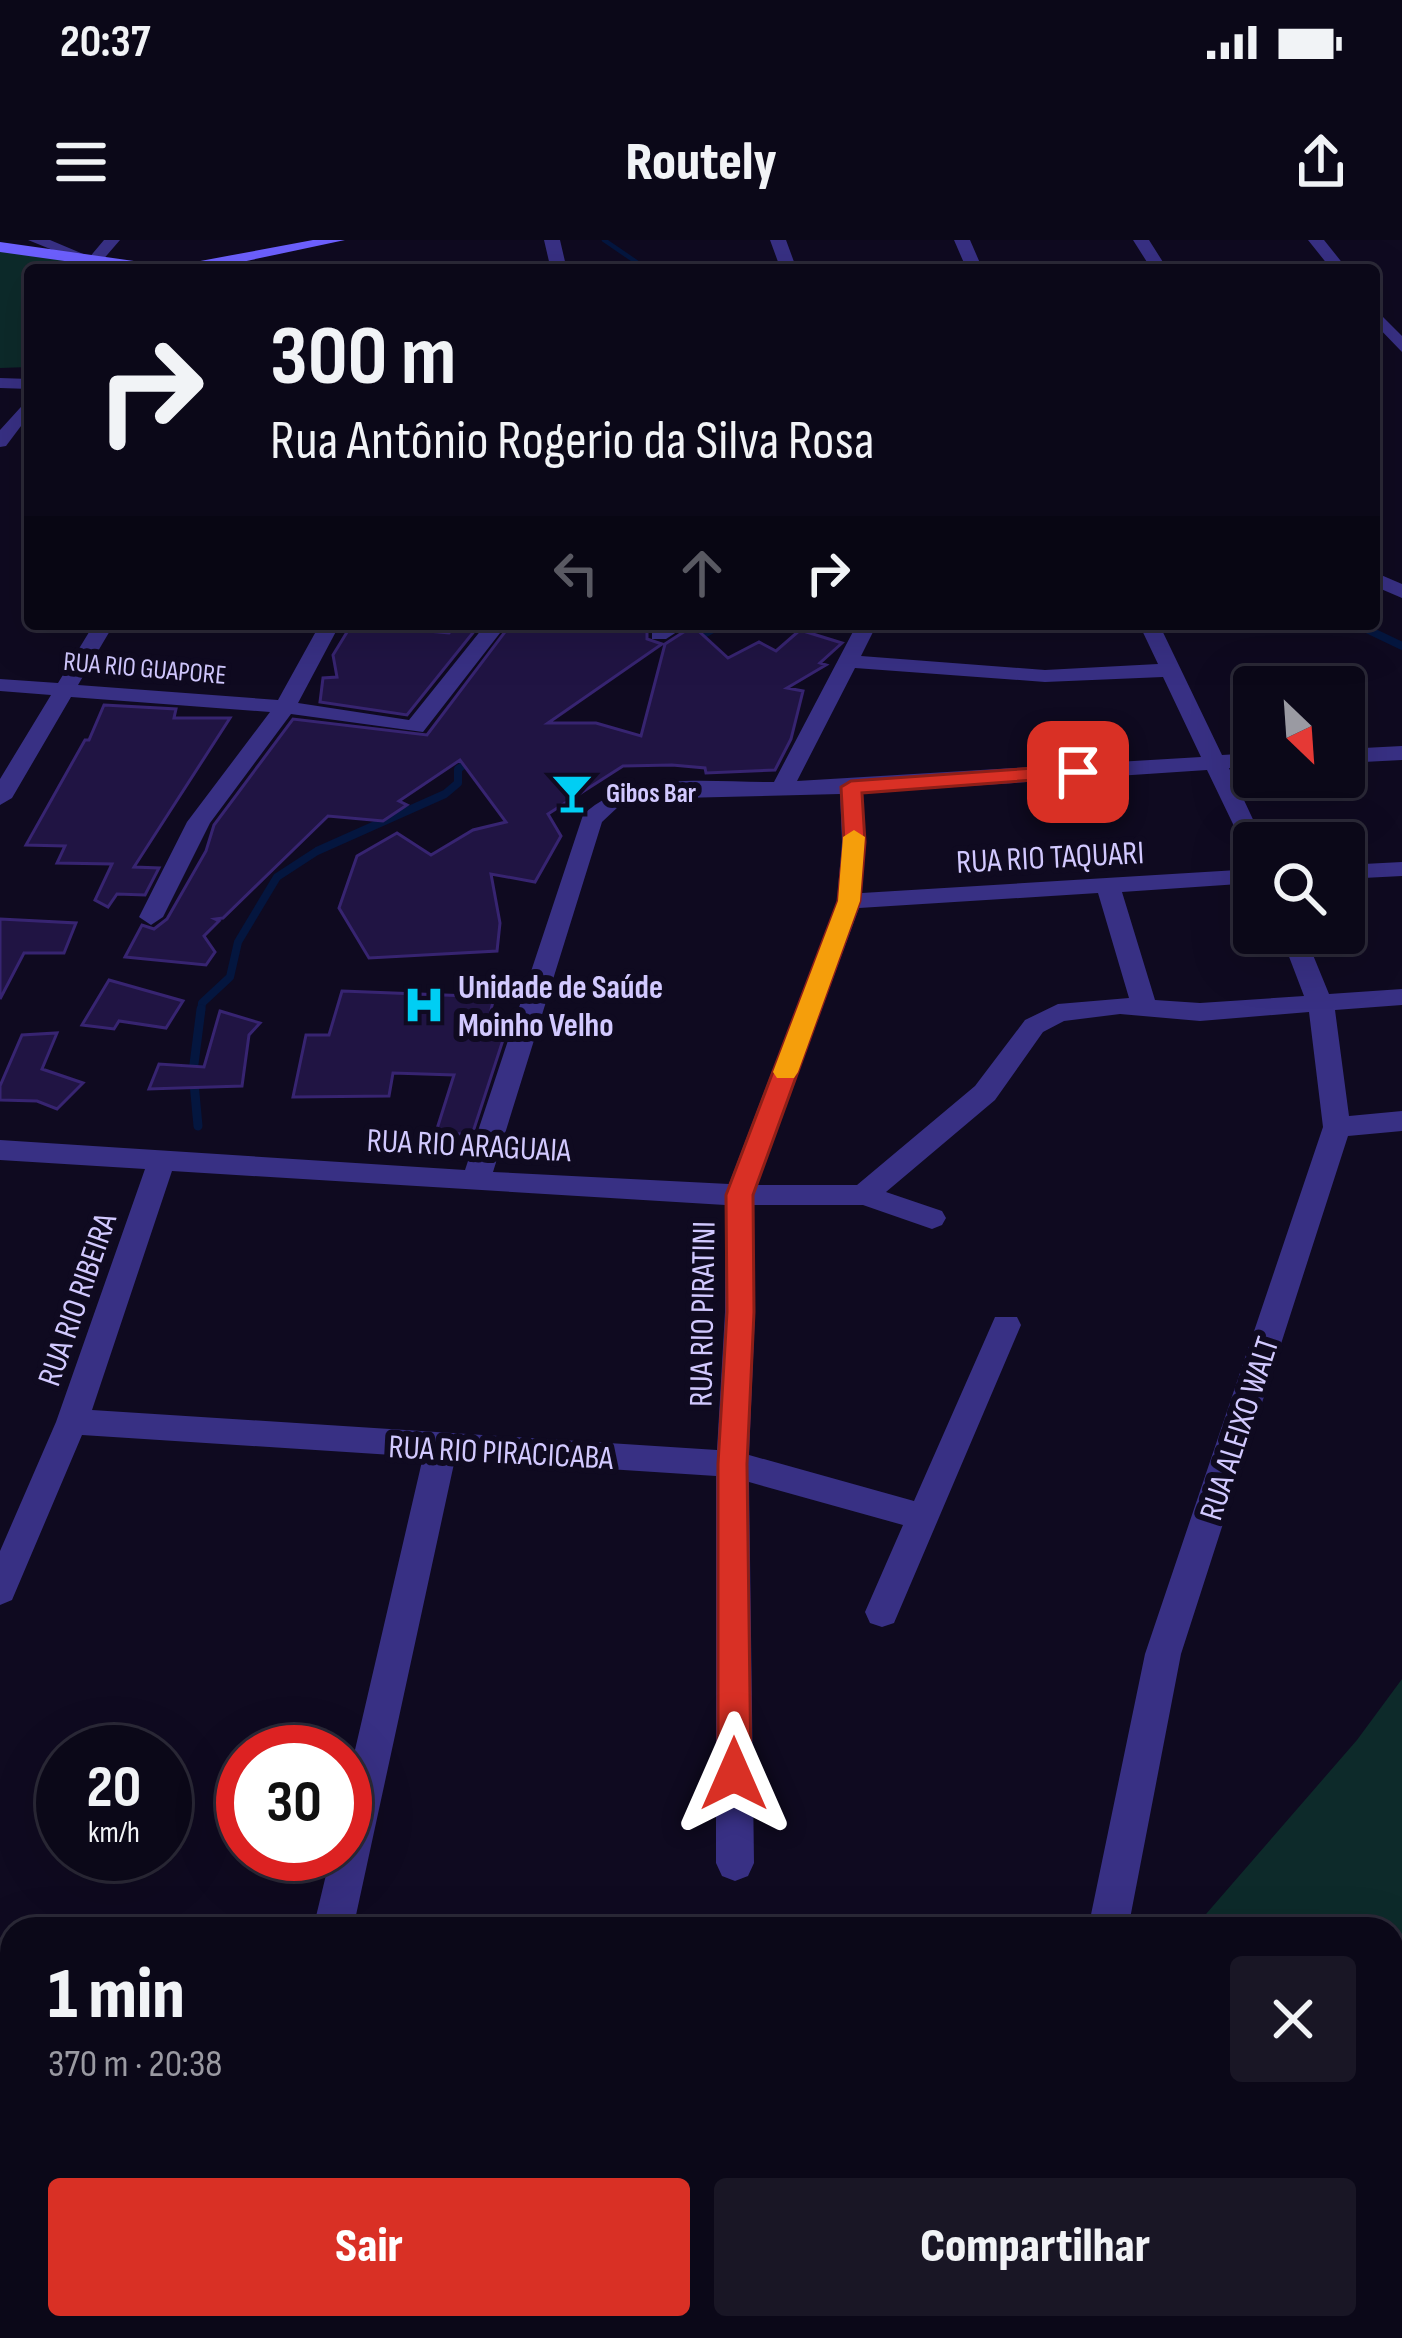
<!DOCTYPE html>
<html lang="pt">
<meta charset="utf-8">
<style>
body{margin:0;font-family:"Sofia Sans Condensed",sans-serif;background:#191625;color:#f1f3f6;height:100vh;display:flex;flex-direction:column;font-size:45px;white-space:nowrap}
*{box-sizing:border-box;margin:0}
p{font-size:39px;color:#9a9aa2}
.icon{flex:none;width:66px;height:66px;fill:none;stroke:currentColor;stroke-width:2;stroke-linecap:round;stroke-linejoin:round}
.map{position:relative;flex:1;overflow:hidden}
.side{position:absolute;left:0px;top:1677px;width:1404px;height:423px;display:flex;flex-direction:column;background:#0b0818;border-radius:36px 36px 0 0;box-shadow:0 12px 48px #0002,0 0 0 3px #2b2937}
.side>*{flex:none}
.guide{position:absolute;left:24px;top:24px;width:1356px;height:366px;border-radius:12px;box-shadow:0 12px 48px #0002,0 0 0 3px #2b2937;background:#0b0818;color:#f1f3f6;overflow:hidden}
.needle{width:78px;rotate:155deg}
.buttons{position:absolute;left:1233px;top:426px;display:grid;gap:24px}
.buttons a{display:grid;place-items:center;width:132px;height:132px;border-radius:12px;background:#0b0818;box-shadow:0 12px 48px #0002,0 0 0 3px #2b2937;font-size:60px}
.speed{position:absolute;left:36px;top:1485px;display:flex;gap:24px;font-size:60px;font-weight:700;text-align:center}
.speed>*{display:grid;place-content:center;width:156px;height:156px;border-radius:50%;background:#0b0818;box-shadow:0 12px 48px #0002,0 0 0 3px #2b2937;line-height:1}
.speed small{font-size:30px;font-weight:400}
.speed .limit{border:18px solid #d22;background:#fff;color:#111}
.pin{position:absolute;display:grid;place-items:center;width:102px;height:102px;color:#fff;margin:-51px;border-radius:24px;box-shadow:0 6px 18px #0006}
.me{position:absolute;width:132px;margin:-66px;rotate:0deg;stroke-linejoin:round;filter:drop-shadow(0 0 9px #0008)}
.turn{display:flex;align-items:center;gap:42px;height:252px;padding:0 48px;font-size:54px}
.turn .icon{width:156px;height:156px;stroke-width:2.5}
.turn b{display:block;font-size:84px;line-height:102px}
.lanes{display:flex;align-items:center;height:114px;padding:0 48px;background:#0003;justify-content:center;gap:60px;direction:ltr}
.lanes .off{opacity:.35}
.round{display:grid;place-items:center;flex:none;width:126px;height:126px;border-radius:12px;background:#191625}
.headline{display:flex;align-items:center;justify-content:space-between;height:204px;padding:0 48px}
h1{font-size:72px;font-weight:800;line-height:90px}
.primary-button{display:flex;gap:24px;margin-top:auto;padding:24px 48px}
.primary-button a{flex:1;height:138px;border-radius:12px;background:#d93025;color:#fff;font-size:48px;font-weight:800;line-height:138px;text-align:center}
.primary-button a+a{background:#191625;color:#f1f3f6}
.status{display:flex;justify-content:space-between;align-items:center;height:84px;padding:0 60px;background:#0b0818;direction:ltr}
.status svg{height:33px;fill:currentColor}
header{display:flex;justify-content:space-between;align-items:center;height:156px;padding:0 48px;background:#0b0818;font-size:54px;font-weight:800}
.map>svg:first-child{display:block}
</style>
<div class="status"><b>20:37</b><svg viewBox="0 0 49 12"><path d="M0 12V9h3v3zM5 12V6h3v6zM10 12V3h3v9zM15 12V0h3v12zM26 1h20v11H26zM47 4h2v5h-2z"/></svg></div>
<header><svg class="icon" aria-label="menu" viewBox="0 0 24 24"><path d="M4 6h16M4 12h16M4 18h16"/></svg>Routely<svg class="icon" aria-label="share" viewBox="0 0 24 24"><path d="M12 15V3M7 8l5-5 5 5M5 13v7h14v-7"/></svg></header>
<div class="map">
<svg width="1402" height="2098" viewBox="0 0 1402 2098">
<rect width="100%" height="100%" fill="#0f0a20"/>
<path fill="#0d2a2a" d="M0,7L146,24L266,22L281,29L30,30V127L0,128Z
M1402,1439V2098H835L844,2088H1392V1689H1193L1357,1500Z"/>
<g fill="none" stroke-linecap="round" stroke-linejoin="round">
<path stroke="#04163f" stroke-width="4.5" d="M604,0L648,30"/>
<path stroke="#04163f" stroke-width="8" d="M1356,384L1402,406
M693,400L722,384
M201,772L202,763L230,737L238,702L277,637L317,611L445,554L458,543V529L473,519"/>
<path stroke="#04163f" stroke-width="9" d="M198,886L193,832L201,769"/>
</g>
<path fill="#201443" stroke="#372471" stroke-width="3" d="M352,384H397L394,388L449,393L457,384H480L407,475L320,462L323,438L337,437L333,415Z
M511,384H655L647,391V399L662,404L548,483H596L641,496L665,404L693,386L728,418L759,402L776,411L800,390L842,403L820,423L826,425L787,448L803,451L791,499L775,530L706,533L705,528L672,525L623,526L548,574L561,596L535,642L491,634L500,683L497,711L369,718L339,668L357,616L397,593L431,615L473,590L506,582L460,520L399,561L407,565L383,581L328,576L223,678L215,679L219,681L204,696L215,712L206,725L125,717L142,685L154,689L167,679L206,611L214,585L293,479L427,495Z
M104,465L176,469L174,478H230L134,627L159,628L145,655L117,654L108,667L95,660L112,624L57,623L65,606L26,605L85,500H89Z
M0,679L76,683L64,713H24L0,759Z
M109,740L183,761L166,788L119,781L114,789L82,785Z
M342,751L494,757L485,796L504,797L472,895L436,892L454,835L393,833L389,856L293,857L306,795H329Z
M220,771L260,783L249,795L242,846L149,849L159,824L204,827Z
M57,793L42,829L83,843L57,869L37,861L0,860V846L22,795Z"/>
<g fill="none" stroke-linecap="round" stroke-linejoin="round">
<path fill="#383084" fill-rule="evenodd" d="M28,0H50L88,16L75,19Z
M104,0H120L101,22H91L88,19Z
M544,0H560L567,30H551Z
M770,0H786L797,30H781Z
M954,0H970L983,30H967Z
M1133,0H1149L1168,30H1152Z
M1308,0H1324L1348,30H1332Z
M1374,68L1402,96V112L1374,83Z
M0,138L30,139V149L0,148Z
M30,157V174L6,206L0,207V190Z
M1374,332L1402,344V358L1374,346Z
M94,384H114L78,445L278,460L320,384H340L298,463L409,480L486,384H507L423,492L291,474L210,583L163,677L151,685L139,677L187,582L270,472L71,457L12,558L0,565V539L51,455L0,451V439L58,443Z
M664,384H689L666,399H652V391Z
M857,384H877L861,416L1045,430L1158,424L1139,384H1159L1222,515L1254,513V527L1229,528L1264,603H1254V613L1246,611L1207,530L863,553L862,653L1254,629V643L1122,652L1155,760L1200,763L1304,756L1280,693H1304L1329,754L1402,749V765L1335,770L1349,876L1402,871V891L1348,896L1181,1414L1128,1689H1088L1145,1414L1323,887L1309,772L1200,781L1120,774L1064,781L1043,792L995,860L886,952L942,971L946,978L942,985L932,989L863,965H753L755,1072L749,1215L914,1261L995,1077H1017L1021,1085L894,1383L882,1387L870,1383L865,1372L903,1285L749,1242L754,1623L748,1636L735,1641L722,1636L716,1623V1236L455,1219L353,1689H313L331,1614H345V1553L423,1217L82,1195L12,1360L0,1365V1311L56,1182L145,929L0,920V900L465,930L583,575C631,529 711,543 774,542ZM855,428L1045,442L1163,437L1201,517L797,541ZM840,554L842,602L837,661L729,944L493,932L602,582L619,566L638,559ZM1098,653L1129,758L1058,764L1025,780L975,846L857,945H757L859,668ZM172,931L725,965V1072L717,1210L92,1170Z
M1402,506V520L1344,523V509Z
M1402,622V636L1344,639V625Z
M222,2088H266L264,2098H220Z"/>
<path fill="#6d60ff" fill-rule="evenodd" d="M313,0H345L204,30H129L0,12V2L148,23L195,22Z"/>
</g>
<path fill="#d93025" stroke="#8d1f18" stroke-width="3" d="M1078,525L1086,527V536L862,553L865,602L860,661L753,955L754,1072L747,1224L751,1534L746,1545L734,1550L723,1545L718,1534V1224L727,1072L726,955L838,661L844,602L841,547L851,541Z"/>
<path fill="#f59e0b" d="M854,590L865,597L860,661L798,832L794,838H777L773,832L838,661L843,597Z"/>
<defs>
<g id="bar-bare" transform="scale(3.24)"><path d="M-6-5H6L.8 .8V4.5H3.5V6h-7V4.5H-.8V.8Z" fill="#00cef4" stroke="#0f0a20" stroke-width="2.5" paint-order="stroke"/></g>
<g id="hospital-bare" transform="scale(3.24)"><path d="M-5-5h3v3.5h4V-5h3V5h-3V1.5h-4V5h-3Z" fill="#00cef4" stroke="#0f0a20" stroke-width="2.5" paint-order="stroke"/></g>
</defs>
<g fill-rule="evenodd">
<use href="#bar-bare" x="572" y="553"/>
<use href="#hospital-bare" x="424" y="765"/>
</g>
<g text-anchor="middle" stroke-width="12" stroke-linejoin="round" paint-order="stroke">
<g font-size="27" fill="#d2c9ff" stroke="#0f0a20">
<text transform="translate(145 428) rotate(5)" y="9">RUA RIO GUAPORE</text>
</g>
<g font-size="27" font-weight="bold" fill="#d2c9ff" stroke="#0f0a20" text-anchor="start">
<text x="606" y="562">Gibos Bar</text>
</g>
<g font-size="33" fill="#d2c9ff" stroke="#0f0a20">
<text transform="translate(1050 616) rotate(-3)" y="12">RUA RIO TAQUARI</text>
<text transform="translate(469 904) rotate(3)" y="12">RUA RIO ARAGUAIA</text>
<text transform="translate(76 1059) rotate(-71)" y="12">RUA RIO RIBEIRA</text>
<text transform="translate(701 1074) rotate(-89)" y="12">RUA RIO PIRATINI</text>
<text transform="translate(1238 1188) rotate(-72)" y="12">RUA ALEIXO WALT</text>
<text transform="translate(501 1211) rotate(3)" y="12">RUA RIO PIRACICABA</text>
</g>
<g font-size="33" font-weight="bold" fill="#d2c9ff" stroke="#0f0a20" text-anchor="start">
<text x="458" y="758">Unidade de Saúde<tspan x="458" dy="38">Moinho Velho</tspan></text>
</g>
</g>
</svg>
<div class="buttons">
<a><svg class="needle" viewBox="-14 -14 28 28"><path d="M0-13l5 13h-10z" fill="#e53935"/><path d="M0 13l5-13h-10z" fill="#9a9aa2"/></svg></a>
<a><svg class="icon" aria-label="search" viewBox="0 0 24 24"><circle cx="10" cy="10" r="6"/><path d="M15 15l6 6"/></svg></a>
</div>
<div class="speed"><div>20<small>km/h</small></div><div class="limit">30</div></div>
<div class="pin" style="left:1078px;top:532px;background:#d93025"><svg class="icon" aria-label="arrive" viewBox="0 0 24 24"><path d="M6 21V4h12l-3 4 3 4H6"/></svg></div>
<svg class="me" style="left:734px;top:1534px" viewBox="-20 -20 40 40"><path d="M0-17L14 15 0 8-14 15z" fill="#d93025" stroke="#fff" stroke-width="4"/></svg>
<div class="guide">
<div class="turn"><svg class="icon" aria-label="right" viewBox="0 0 24 24"><path d="M7 20v-9h11M14 6l5 5-5 5"/></svg><div><b>300 m</b>Rua Antônio Rogerio da Silva Rosa</div></div>
<div class="lanes"><svg class="icon off" aria-label="left" viewBox="0 0 24 24"><path d="M17 20v-9H6M10 6l-5 5 5 5"/></svg><svg class="icon off" aria-label="ahead" viewBox="0 0 24 24"><path d="M12 20V5M6 11l6-6 6 6"/></svg><svg class="icon" aria-label="right" viewBox="0 0 24 24"><path d="M7 20v-9h11M14 6l5 5-5 5"/></svg></div>
</div>
<section class="side">
<div class="headline"><div><h1>1 min</h1><p>370 m · 20:38</p></div><a class="round"><svg class="icon" aria-label="close" viewBox="0 0 24 24"><path d="M6 6l12 12M18 6L6 18"/></svg></a></div>
<div class="primary-button"><a>Sair</a><a>Compartilhar</a></div>
</section>
</div>
